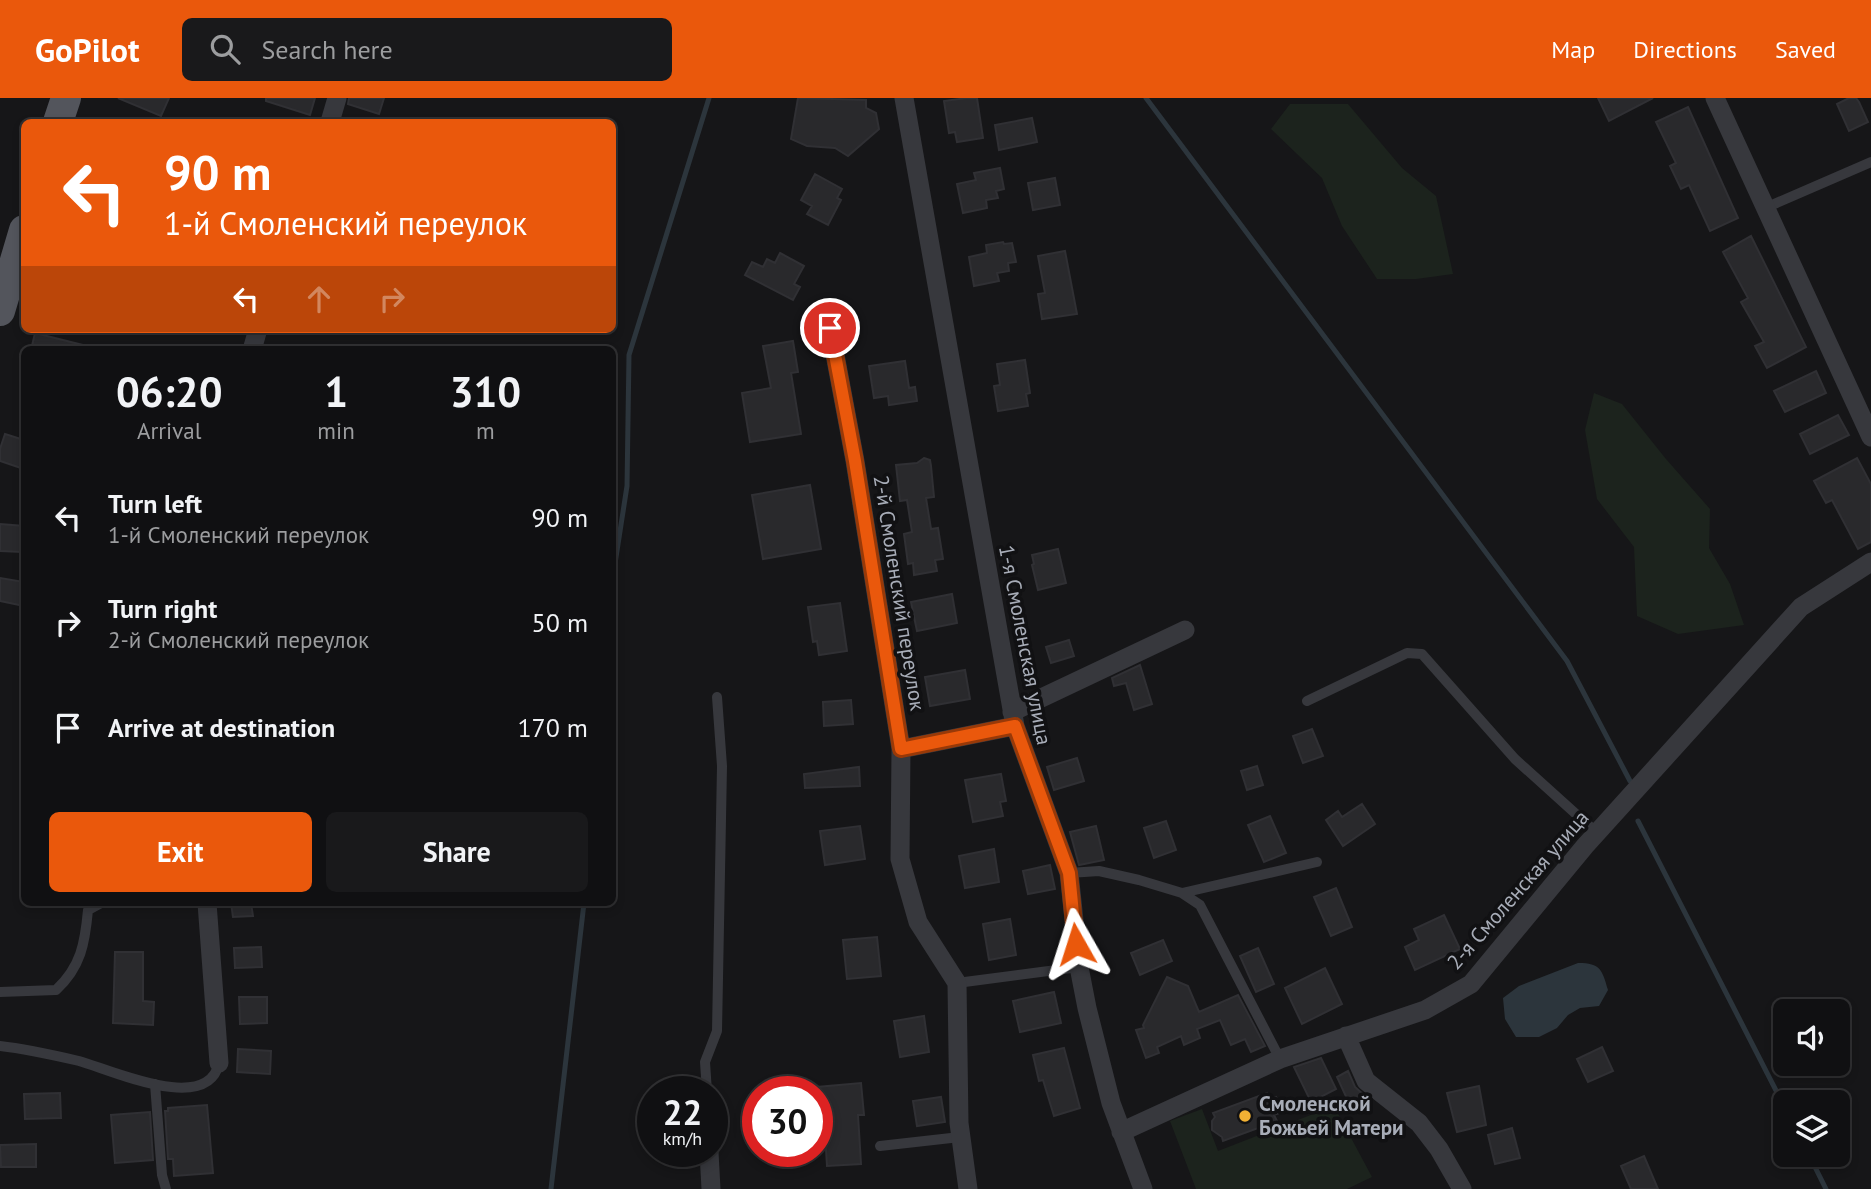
<!DOCTYPE html>
<meta charset="utf-8">
<style>
body{margin:0;font-family:"PT Sans",sans-serif;background:#19191b;color:#f1f3f6;height:100vh;display:flex;flex-direction:column;font-size:26px;white-space:nowrap}
*{box-sizing:border-box;margin:0}
p{font-size:23px;color:#9c9d9f}
.icon{flex:none;width:38px;height:38px;fill:none;stroke:currentColor;stroke-width:2;stroke-linecap:round;stroke-linejoin:round}
.map{position:relative;flex:1;overflow:hidden}
.side{position:absolute;left:21px;top:248px;width:595px;height:560px;display:flex;flex-direction:column;background:#101012;border-radius:10px;box-shadow:0 4px 10px #0003,0 0 0 2px #303032}
.side>*{flex:none}
.banner{position:absolute;left:21px;top:21px;width:595px;height:214px;border-radius:10px;box-shadow:0 4px 10px #0003,0 0 0 2px #303032;background:#ea580c;color:#fff;overflow:hidden}
.tools{position:absolute;left:1773px;top:901px;display:grid;gap:14px}
.tools a{display:grid;place-items:center;width:77px;height:77px;border-radius:10px;background:#101012;box-shadow:0 4px 10px #0003,0 0 0 2px #303032;font-size:35px}
.speed{position:absolute;left:637px;top:978px;display:flex;gap:14px;font-size:35px;font-weight:700;text-align:center}
.speed>*{display:grid;place-content:center;width:91px;height:91px;border-radius:50%;background:#101012;box-shadow:0 4px 10px #0003,0 0 0 2px #303032;line-height:1}
.speed small{font-size:18px;font-weight:400}
.speed .limit{border:10px solid #d22;background:#fff;color:#111}
.pin{position:absolute;display:grid;place-items:center;width:60px;height:60px;color:#fff;margin:-30px;border:4px solid #fff;border-radius:50%;box-shadow:0 2px 7px #0007}
.me{position:absolute;width:77px;margin:-38px;rotate:354deg;stroke-linejoin:round;filter:drop-shadow(0 0 5px #0008)}
.turn{display:flex;align-items:center;gap:24px;height:147px;padding:0 28px;font-size:32px}
.turn .icon{width:91px;height:91px;stroke-width:2.5}
.turn b{display:block;font-size:49px;line-height:60px}
.lanes{display:flex;align-items:center;height:66px;padding:0 28px;background:#0003;justify-content:center;gap:35px;direction:ltr}
.lanes .off{opacity:.35}
.eta{display:flex;justify-content:space-evenly;align-items:center;height:119px;text-align:center}
.eta b{font-size:42px;font-weight:700;line-height:49px}
.button{display:flex;gap:14px;margin-top:auto;padding:14px 28px}
.button a{flex:1;height:80px;border-radius:10px;background:#ea580c;color:#fff;font-size:28px;font-weight:700;line-height:80px;text-align:center}
.button a+a{background:#19191b;color:#f1f3f6}
ul{padding:0;list-style:none}
li{display:flex;align-items:center;gap:21px;height:105px;padding:0 28px}
li div{flex:1}
li b{display:block;font-size:26px}
li em{font-style:normal}
header{display:flex;align-items:center;gap:42px;box-sizing:border-box;height:98px;padding:0 35px;background:#ea580c;color:#fff}
header strong{font-size:33px}
nav{display:flex;gap:38px;margin-inline-start:auto;font-size:24px}
.search{width:490px;height:63px;background:#19191b;display:flex;align-items:center;gap:18px;box-sizing:border-box;padding:0 24px;border-radius:10px;color:#9c9d9f;font-size:26px}
.map>svg:first-child{display:block}
</style>
<header>
<strong>GoPilot</strong>
<div class="search"><svg class="icon" aria-label="search" viewBox="0 0 24 24"><circle cx="10" cy="10" r="6"/><path d="M15 15l6 6"/></svg>Search here</div>
<nav><a>Map</a><a>Directions</a><a>Saved</a></nav>
</header>
<div class="map">
<svg width="1871" height="1091" viewBox="0 0 1871 1091">
<rect width="100%" height="100%" fill="#161618"/>
<path fill="#1c231d" d="M1290,6H1348L1402,70L1436,98L1453,176L1416,181H1377L1342,128L1322,80L1271,31Z
M1594,295L1622,306L1666,361L1710,411L1709,450L1730,486L1744,527L1678,536L1637,518L1634,449L1597,401L1585,332Z
M1334,1008L1372,1079L1347,1091H1196L1170,1023L1202,1011L1218,1053Z"/>
<path fill="#2c353c" d="M1578,865C1601,865 1602,872 1608,892L1599,908L1580,910L1568,917L1557,930L1539,939H1516L1505,921L1503,900L1519,888Z"/>
<g fill="none" stroke-linecap="round" stroke-linejoin="round">
<path stroke="#2c353c" stroke-width="5" d="M1146,0L1567,563L1630,683
M612,485L627,388L629,257L709,0
M1638,723L1785,1010
M1809,1057L1826,1091
M551,1091L584,805"/>
</g>
<path fill="#29292c" stroke="#303034" stroke-width="2" d="M118,0H169L161,18Z
M266,0H315L310,17L266,3Z
M349,0H384L379,16L348,6Z
M798,0L866,2V10L876,15L879,31L848,58L835,50L807,48L791,41Z
M967,0H977L983,40L957,44L955,34L949,35L944,3Z
M1598,0H1653L1609,23Z
M1849,0H1856L1859,4L1868,24L1849,33L1837,6Z
M1688,9L1738,120L1710,133L1689,87L1681,91L1670,68L1676,65L1656,24Z
M1032,20L1037,44L999,52L995,27Z
M1000,70L1004,91L996,93L998,100L986,102L987,110L963,115L957,86L976,82L974,75Z
M815,76L842,91L837,100L841,102L828,127L807,116L812,108L801,102Z
M1055,80L1060,107L1033,112L1028,85Z
M1751,138L1806,249L1767,270L1755,248L1764,244L1741,204L1748,200L1723,154Z
M1003,144L1004,146L1012,145L1016,164L1008,165L1009,173L997,175L999,183L974,188L969,159L987,155L986,147Z
M1065,153L1077,216L1042,221L1038,196L1045,195L1038,158Z
M780,155L804,168L794,186L800,189L793,202L745,177L752,164L763,169L767,161L775,165Z
M35,235L83,247L82,252H31Z
M793,243L798,274L791,275L801,336L750,344L742,295L771,290L763,248Z
M1025,262L1030,295L1026,296L1028,308L998,313L994,288L1000,287L997,266Z
M905,263L909,290L915,289L917,303L889,307L888,298L874,300L869,268Z
M1816,273L1826,295L1785,314L1774,293Z
M1838,317L1849,337L1810,356L1800,336Z
M5,336L24,342V371L0,363V351Z
M924,360L930,362L931,368L934,399L926,400L931,431L938,430L943,461L935,462L937,473L914,477L913,465L908,466L904,436L912,434L907,402L900,403L896,367L917,365Z
M1857,360L1871,386V444L1858,451L1832,402L1826,405L1814,383Z
M810,387L821,451L763,461L752,397Z
M0,426L24,428L22,454L0,453Z
M1058,451L1066,485L1038,492L1032,467L1034,466L1032,457Z
M0,480L24,484V508L0,503Z
M952,496L957,525L917,533L911,504Z
M840,505L847,553L819,557L817,543L813,544L808,509Z
M1069,542L1074,558L1051,565L1046,549Z
M1140,567L1152,606L1134,612L1126,585L1114,588L1112,580Z
M965,572L970,601L930,608L925,579Z
M851,602L853,626L824,628L823,604Z
M1312,631L1323,658L1303,665L1293,638Z
M1077,660L1084,683L1054,692L1047,669Z
M1257,668L1263,687L1247,692L1241,673Z
M859,669L860,688L805,690L804,676Z
M1001,676L1006,703L1000,704L1003,718L973,724L965,682Z
M1362,706L1375,726L1343,748L1326,722L1338,713L1342,719Z
M1270,718L1286,755L1264,764L1248,727Z
M1166,723L1176,752L1154,760L1144,730Z
M860,728L865,761L825,767L820,733Z
M1096,728L1104,762L1079,767L1070,734Z
M994,751L999,784L965,790L959,758Z
M1050,767L1055,791L1028,796L1023,773Z
M1336,790L1352,829L1331,838L1314,799Z
M231,805H251L253,818L233,819Z
M1444,817L1460,851L1415,872L1405,849L1419,842L1414,831Z
M1010,821L1016,857L989,862L983,826Z
M877,839L881,878L847,881L843,842Z
M1163,842L1172,863L1140,877L1131,855Z
M261,849L262,869L235,870L234,850Z
M1258,850L1274,886L1256,894L1240,858Z
M115,854H143V903L154,904L153,927L113,925Z
M1325,870L1342,906L1302,926L1285,890Z
M1167,879L1188,888L1199,914L1238,897L1265,948L1251,954L1245,941L1231,947L1220,922L1197,931L1200,940L1184,947L1181,938L1157,949L1159,955L1146,960L1136,932L1144,930L1143,927Z
M1054,894L1061,925L1020,934L1013,903Z
M239,899H267V925L240,926Z
M924,918L929,954L900,959L894,923Z
M1602,949L1613,973L1588,984L1577,961Z
M1064,950L1080,1010L1054,1018L1043,982L1039,983L1033,957Z
M238,951L271,953L270,976L237,974Z
M1321,960L1336,991L1311,1004L1294,969Z
M1348,973L1355,989L1364,997L1349,1005L1337,979Z
M861,985L864,1017H858L861,1066L827,1068L824,1020L817,1021V989Z
M1479,988L1486,1027L1457,1034L1447,995Z
M60,995L61,1020L25,1021L24,996Z
M1267,995L1269,1002L1276,999L1282,1014L1274,1017L1277,1023L1223,1043L1222,1039L1212,1032V1023L1215,1019L1213,1015Z
M941,999L945,1024L917,1028L913,1003Z
M207,1007L213,1075L174,1078L173,1061H168L165,1013H168V1010Z
M150,1014L153,1062L115,1065L111,1017Z
M1512,1030L1520,1060L1495,1066L1488,1037Z
M36,1046V1069H1L0,1047Z
M1644,1058L1658,1091H1631L1621,1068Z"/>
<g fill="none" stroke-linecap="round" stroke-linejoin="round">
<path stroke="#37383d" stroke-width="10" d="M1765,110L1871,64
M1307,603L1407,555L1422,556L1515,661L1597,735
M1069,775L1099,773L1139,782L1182,795L1200,807L1280,961
M1182,795L1317,764
M957,885L1079,869
M0,894L56,892C81,869 85,845 88,812L101,805
M0,948C27,951 53,957 79,963C111,972 208,1017 219,965
M155,986L162,1077L166,1091
M707,994L705,964L717,933L722,668L717,599
M880,1048L960,1039"/>
<path stroke="#37383d" stroke-width="19" d="M904,0L1015,628L1069,775L1079,869L1087,910L1111,1005L1143,1091
M1715,0L1871,339
M330,24L337,0
M830,230L855,363L901,651L900,761L918,824L957,885L959,1025L968,1091
M252,252L258,231
M1012,614L1185,532
M901,651L1015,628
M207,805L219,965
M1346,938L1366,983L1419,1025L1439,1051L1462,1091
M1121,1034L1280,961L1425,912L1471,886L1585,748L1801,509L1871,464
M709,1054L711,1091"/>
<path stroke="#53555c" stroke-width="30" d="M58,24L66,0
M0,213L24,132"/>
</g>
<g fill="none" stroke-linecap="round" stroke-linejoin="round">
<g stroke="#983908" stroke-width="18">
<path id="route" d="M830,230L855,363L901,651L1015,628L1069,775L1076,846"/>
</g>
<use href="#route" stroke="#ea580c" stroke-width="12"/>
</g>
<circle fill="#f2b134" stroke="#111113" stroke-width="2.5" cx="1245" cy="1018" r="7"/>
<g text-anchor="middle" stroke-width="7" stroke-linejoin="round" paint-order="stroke">
<g font-size="21" fill="#a8adb8" stroke="#111113">
<text transform="translate(899 495) rotate(81)" y="7">2-й Смоленский переулок</text>
<text transform="translate(1025 547) rotate(79)" y="7">1-я Смоленская улица</text>
<text transform="translate(1518 792) rotate(-49)" y="7">2-я Смоленская улица</text>
</g>
<g font-size="21" font-weight="bold" fill="#a8adb8" stroke="#111113" text-anchor="start">
<text x="1259" y="1013">Смоленской<tspan x="1259" dy="24">Божьей Матери</tspan></text>
</g>
</g>
</svg>
<div class="tools">
<a><svg class="icon" aria-label="sound" viewBox="0 0 24 24"><path d="M4 9h4l5-4v14l-5-4H4zM17 9q2 3 0 6"/></svg></a>
<a><svg class="icon" aria-label="layers" viewBox="0 0 24 24"><path d="M12 4l9 5-9 5-9-5zM3 14l9 5 9-5"/></svg></a>
</div>
<div class="speed"><div>22<small>km/h</small></div><div class="limit">30</div></div>
<div class="pin" style="left:830px;top:230px;background:#d93025"><svg class="icon" aria-label="arrive" viewBox="0 0 24 24"><path d="M6 21V4h12l-3 4 3 4H6"/></svg></div>
<svg class="me" style="left:1076px;top:846px" viewBox="-20 -20 40 40"><path d="M0-17L14 15 0 8-14 15z" fill="#ea580c" stroke="#fff" stroke-width="4"/></svg>
<div class="banner">
<div class="turn"><svg class="icon" aria-label="left" viewBox="0 0 24 24"><path d="M17 20v-9H6M10 6l-5 5 5 5"/></svg><div><b>90 m</b>1-й Смоленский переулок</div></div>
<div class="lanes"><svg class="icon" aria-label="left" viewBox="0 0 24 24"><path d="M17 20v-9H6M10 6l-5 5 5 5"/></svg><svg class="icon off" aria-label="ahead" viewBox="0 0 24 24"><path d="M12 20V5M6 11l6-6 6 6"/></svg><svg class="icon off" aria-label="right" viewBox="0 0 24 24"><path d="M7 20v-9h11M14 6l5 5-5 5"/></svg></div>
</div>
<section class="side">
<div class="eta">
<div><b>06:20</b><p>Arrival</p></div>
<div><b>1</b><p>min</p></div>
<div><b>310</b><p>m</p></div>
</div>
<ul>
<li><svg class="icon" aria-label="left" viewBox="0 0 24 24"><path d="M17 20v-9H6M10 6l-5 5 5 5"/></svg><div><b>Turn left</b><p>1-й Смоленский переулок</p></div><em>90 m</em></li>
<li><svg class="icon" aria-label="right" viewBox="0 0 24 24"><path d="M7 20v-9h11M14 6l5 5-5 5"/></svg><div><b>Turn right</b><p>2-й Смоленский переулок</p></div><em>50 m</em></li>
<li><svg class="icon" aria-label="arrive" viewBox="0 0 24 24"><path d="M6 21V4h12l-3 4 3 4H6"/></svg><div><b>Arrive at destination</b></div><em>170 m</em></li>
</ul>
<div class="button"><a>Exit</a><a>Share</a></div>
</section>
</div>
